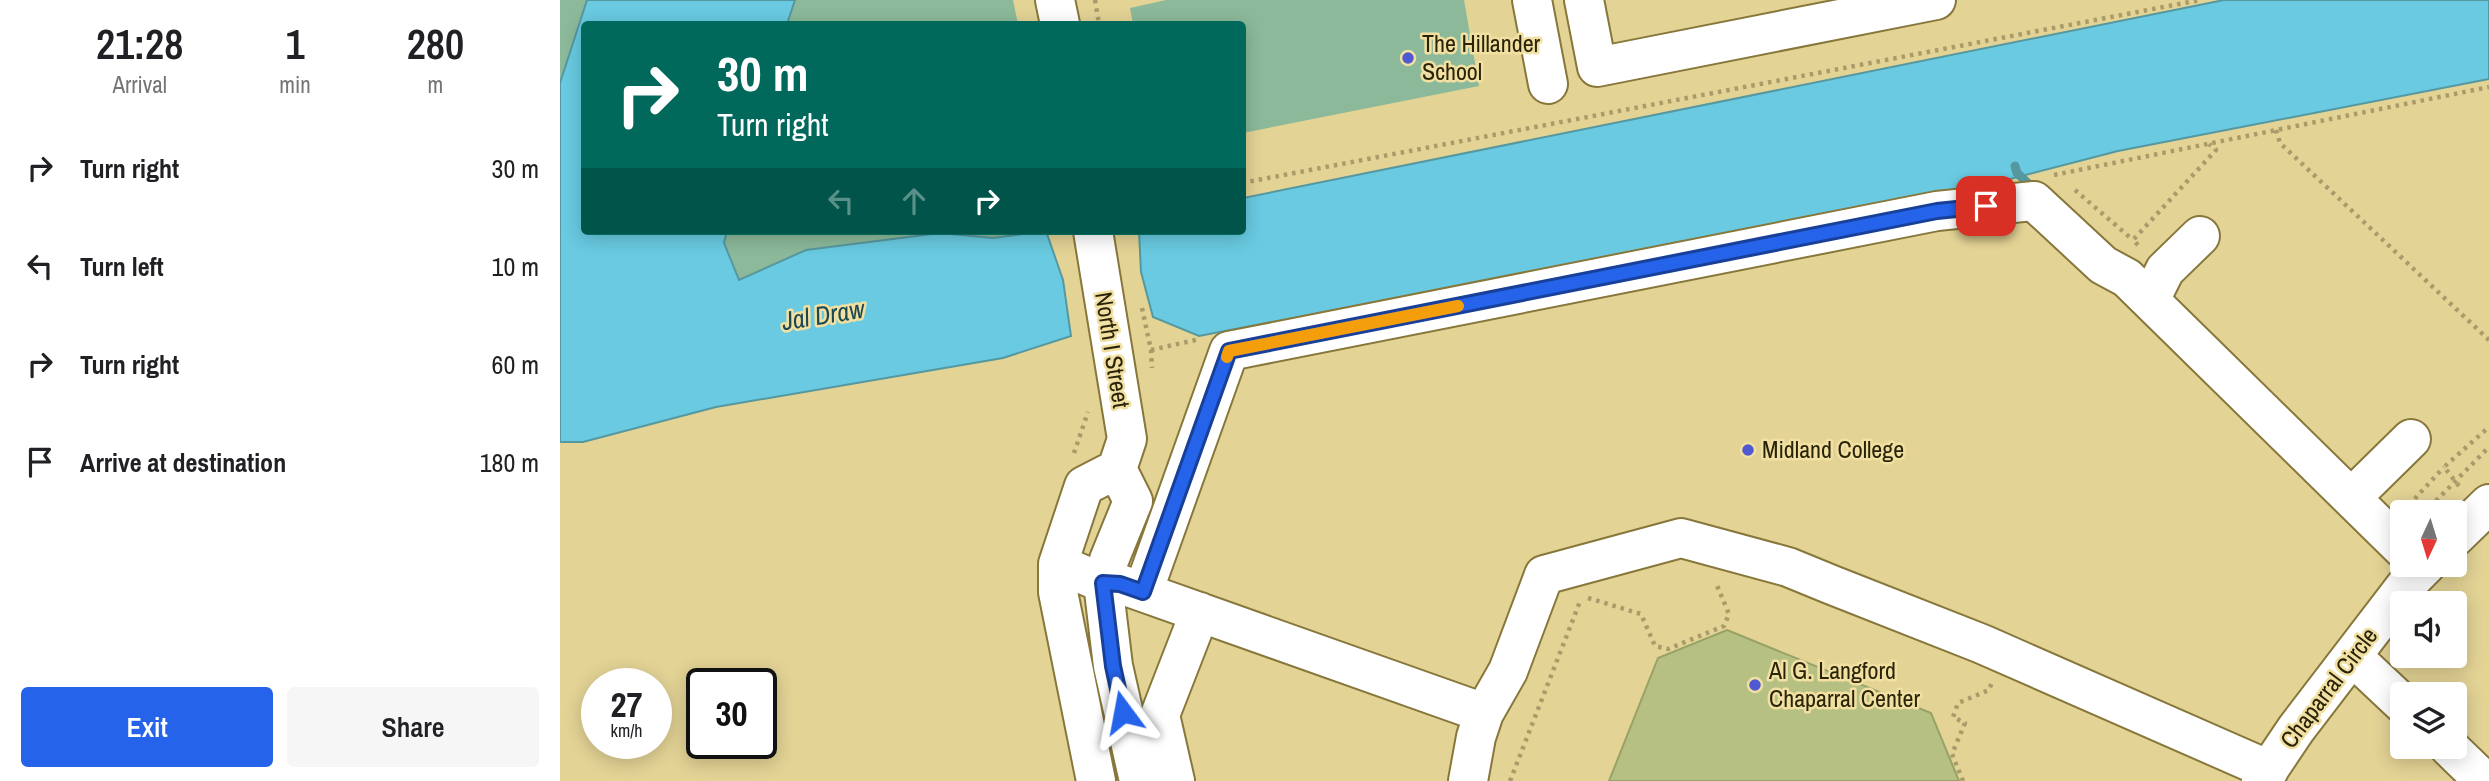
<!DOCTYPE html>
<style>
body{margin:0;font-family:"Archivo Narrow",sans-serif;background:#f6f6f6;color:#202124;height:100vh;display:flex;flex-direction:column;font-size:26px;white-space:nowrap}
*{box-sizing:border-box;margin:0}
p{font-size:23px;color:#757577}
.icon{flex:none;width:38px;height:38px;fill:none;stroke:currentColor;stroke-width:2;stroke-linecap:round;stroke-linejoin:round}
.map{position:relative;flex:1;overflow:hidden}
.details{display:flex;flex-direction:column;background:#fff;width:560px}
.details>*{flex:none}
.guide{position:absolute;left:21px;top:21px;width:665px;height:214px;border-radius:7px;box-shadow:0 4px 18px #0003;background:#00695c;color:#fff;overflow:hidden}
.needle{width:46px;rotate:184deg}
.fabs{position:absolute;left:1830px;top:500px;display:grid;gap:14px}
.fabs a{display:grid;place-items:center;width:77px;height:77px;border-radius:7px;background:#fff;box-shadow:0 4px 18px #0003;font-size:35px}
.speed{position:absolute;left:21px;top:668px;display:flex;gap:14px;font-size:35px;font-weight:700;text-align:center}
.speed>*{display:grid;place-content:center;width:91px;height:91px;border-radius:50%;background:#fff;box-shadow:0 4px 18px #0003;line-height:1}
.speed small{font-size:18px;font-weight:400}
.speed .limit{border:4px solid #111;border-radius:10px;background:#fff;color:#111}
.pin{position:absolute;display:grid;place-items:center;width:60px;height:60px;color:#fff;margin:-30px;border-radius:14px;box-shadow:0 4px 10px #0006}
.me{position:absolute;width:77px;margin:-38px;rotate:347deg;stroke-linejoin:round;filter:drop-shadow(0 0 5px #0008)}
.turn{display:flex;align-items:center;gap:24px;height:147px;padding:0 21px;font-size:32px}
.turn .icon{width:91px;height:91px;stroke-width:2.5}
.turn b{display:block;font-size:49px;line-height:60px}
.lanes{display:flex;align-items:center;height:66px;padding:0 21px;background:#0003;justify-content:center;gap:35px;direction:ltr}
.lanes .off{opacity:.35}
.eta{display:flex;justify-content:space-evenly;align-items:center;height:119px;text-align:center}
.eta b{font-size:42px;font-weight:600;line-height:49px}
.button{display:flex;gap:14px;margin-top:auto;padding:14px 21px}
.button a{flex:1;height:80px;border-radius:7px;background:#2563eb;color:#fff;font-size:28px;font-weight:600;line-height:80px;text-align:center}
.button a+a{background:#f6f6f6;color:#202124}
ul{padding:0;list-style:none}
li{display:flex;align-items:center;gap:21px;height:98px;padding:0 21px}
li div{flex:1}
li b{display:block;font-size:26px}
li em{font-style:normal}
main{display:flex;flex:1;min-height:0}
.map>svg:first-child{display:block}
</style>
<main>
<section class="details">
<div class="eta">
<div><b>21:28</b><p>Arrival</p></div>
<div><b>1</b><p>min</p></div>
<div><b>280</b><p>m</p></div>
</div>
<ul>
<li><svg class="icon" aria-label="right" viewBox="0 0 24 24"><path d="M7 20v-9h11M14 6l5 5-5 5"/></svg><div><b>Turn right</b></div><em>30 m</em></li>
<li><svg class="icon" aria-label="left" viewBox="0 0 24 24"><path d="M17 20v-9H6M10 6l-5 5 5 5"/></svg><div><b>Turn left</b></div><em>10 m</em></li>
<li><svg class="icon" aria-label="right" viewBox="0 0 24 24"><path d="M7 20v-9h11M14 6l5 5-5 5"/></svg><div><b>Turn right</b></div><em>60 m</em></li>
<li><svg class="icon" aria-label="arrive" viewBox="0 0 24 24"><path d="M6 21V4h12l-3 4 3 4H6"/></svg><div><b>Arrive at destination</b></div><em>180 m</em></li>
</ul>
<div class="button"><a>Exit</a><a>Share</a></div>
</section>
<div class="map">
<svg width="1929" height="781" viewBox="0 0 1929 781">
<rect width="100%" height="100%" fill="#e3d395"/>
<path fill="#8cb99a" d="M0,0H27L0,83Z
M235,0H453L458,24H227Z
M606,0H904L919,86L683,133L682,24H573L570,8Z
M167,231H486L433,238L380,233L246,250L179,280L164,242Z"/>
<path fill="#69cae1" stroke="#5698a0" stroke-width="2" d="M27,0H235L227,24H24V231H167L164,243L179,280L246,250L380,233L433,238L486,231L503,280L511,336L443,358L156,407L23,442H0V83Z
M1664,0H1929V79L1558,151L1427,185L639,336L593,317L581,272L579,231H682L683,198Z"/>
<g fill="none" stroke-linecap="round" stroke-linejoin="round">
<path stroke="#5698a0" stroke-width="9" d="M1455,166L1457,173L1475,190"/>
</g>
<path fill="#b7c083" stroke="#99a266" stroke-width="2" d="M1167,630L1371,713L1399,781H1049L1098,658Z"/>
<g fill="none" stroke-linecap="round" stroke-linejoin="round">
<g stroke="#87773b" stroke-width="42">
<path id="minor" d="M495,0L500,24
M972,0L988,84
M1024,0L1037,67L1376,0
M533,231L567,439L557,469
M1590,300L1605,270L1640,236
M557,469L573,501L549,560L543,583L553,666L579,781
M1791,498L1851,439
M1895,537L1929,504
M498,564L543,583L560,584L924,713
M583,592L669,351L1377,211L1474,201L1543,265L1567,278L1843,549
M1792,656L1843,704
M1889,747L1924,781
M536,781L498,592V564L524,486L557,469
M615,781L600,715L640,612
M908,781L916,737L924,713L948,671L984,575L1121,538L1228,567L1272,585L1422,644L1709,770
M1701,781L1736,729L1847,584L1866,565"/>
</g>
<path stroke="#a99c6a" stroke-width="4.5" stroke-dasharray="3.5 5" stroke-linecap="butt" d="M535,0L539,24
M1716,130L1720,143L1929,340
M1494,175L1929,87
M682,183L1640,0
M1515,190L1573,240
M1578,245L1573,240L1656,150L1649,144
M582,308L591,350L592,368
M591,350L640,339
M514,453L528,412
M1899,486L1884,467L1929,427
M1849,505L1884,467
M1864,513L1929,447
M1028,598L1081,614L1095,646L1108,649L1164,626L1169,614L1156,583
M950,781L1021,599
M1403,781L1392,754L1405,723L1393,717L1398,703L1429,690L1432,682"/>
<use href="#minor" stroke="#fff" stroke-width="38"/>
</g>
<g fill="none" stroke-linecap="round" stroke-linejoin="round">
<g stroke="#184099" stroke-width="18">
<path id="route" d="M563,712L553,666L543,583L560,584L583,592L669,351L1377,211L1426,206"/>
</g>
<use href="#route" stroke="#2563eb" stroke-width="12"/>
<path stroke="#f59e0b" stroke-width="12" d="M667,357L669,351L898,306"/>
</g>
<g fill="#5059cf" stroke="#f1e0a1" stroke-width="2.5">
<circle cx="848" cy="58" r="7"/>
<circle cx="1188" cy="450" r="7"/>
<circle cx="1195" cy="685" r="7"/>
</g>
<g text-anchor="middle" stroke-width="5" stroke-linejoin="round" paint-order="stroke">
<g font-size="24" fill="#292309" stroke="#f1e0a1" text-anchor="start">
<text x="862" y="52">The Hillander<tspan x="862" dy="28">School</tspan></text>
<text x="1202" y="458">Midland College</text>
<text x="1209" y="679">Al G. Langford<tspan x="1209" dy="28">Chaparral Center</tspan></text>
</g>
<g font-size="24" fill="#292309" stroke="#f1e0a1">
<text transform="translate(552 350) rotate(81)" y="8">North I Street</text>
<text transform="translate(1769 688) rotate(-53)" y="8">Chaparral Circle</text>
</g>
<g font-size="26" font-style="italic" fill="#1c4852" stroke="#f1e0a1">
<text transform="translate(263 315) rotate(-9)" y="9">Jal Draw</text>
</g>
</g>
</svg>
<div class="fabs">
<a><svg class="needle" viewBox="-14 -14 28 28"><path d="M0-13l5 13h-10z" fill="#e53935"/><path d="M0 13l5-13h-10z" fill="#757577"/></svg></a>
<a><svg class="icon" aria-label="sound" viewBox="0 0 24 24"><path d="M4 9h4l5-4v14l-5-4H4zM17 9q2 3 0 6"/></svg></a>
<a><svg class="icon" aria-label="layers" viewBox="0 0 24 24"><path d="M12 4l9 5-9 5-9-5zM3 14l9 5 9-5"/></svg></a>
</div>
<div class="speed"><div>27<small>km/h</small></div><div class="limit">30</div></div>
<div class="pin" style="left:1426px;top:206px;background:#d93025"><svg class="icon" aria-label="arrive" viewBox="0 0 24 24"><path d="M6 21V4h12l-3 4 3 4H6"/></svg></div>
<svg class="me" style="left:563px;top:712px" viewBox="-20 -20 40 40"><path d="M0-17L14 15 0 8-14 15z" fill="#2563eb" stroke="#fff" stroke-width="4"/></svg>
<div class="guide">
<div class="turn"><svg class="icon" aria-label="right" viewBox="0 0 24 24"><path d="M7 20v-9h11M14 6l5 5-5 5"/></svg><div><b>30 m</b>Turn right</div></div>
<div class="lanes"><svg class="icon off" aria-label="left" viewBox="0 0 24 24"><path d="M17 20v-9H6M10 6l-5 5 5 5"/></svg><svg class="icon off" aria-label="ahead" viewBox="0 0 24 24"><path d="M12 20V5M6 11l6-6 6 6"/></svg><svg class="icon" aria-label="right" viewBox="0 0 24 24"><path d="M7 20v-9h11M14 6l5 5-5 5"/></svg></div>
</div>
</div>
</main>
